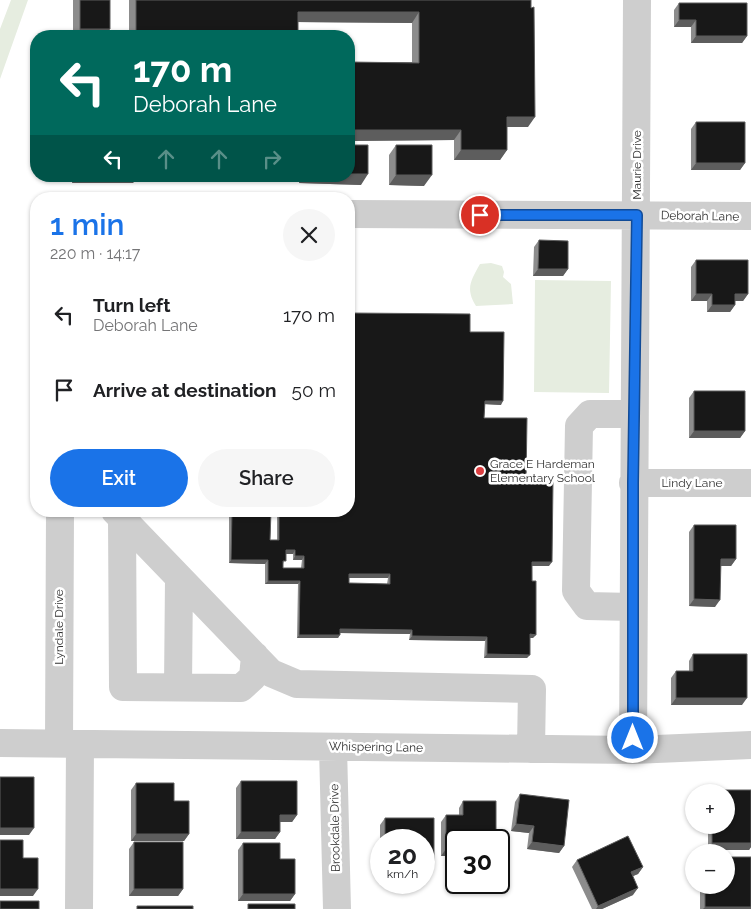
<!DOCTYPE html>
<meta charset="utf-8">
<style>
body{margin:0;font-family:Raleway,sans-serif;background:#f6f6f6;color:#202124;height:100vh;display:flex;flex-direction:column;font-size:19px;white-space:nowrap}
*{box-sizing:border-box;margin:0}
p{font-size:16px;color:#757577}
.icon{flex:none;width:28px;height:28px;fill:none;stroke:currentColor;stroke-width:2;stroke-linecap:round;stroke-linejoin:round}
.map{position:relative;flex:1;overflow:hidden}
.details{position:absolute;left:30px;top:192px;width:325px;height:325px;display:flex;flex-direction:column;background:#fff;border-radius:20px;box-shadow:0 1px 4px #0004}
.details>*{flex:none}
.top-card{position:absolute;left:30px;top:30px;width:325px;height:152px;border-radius:20px;box-shadow:0 1px 4px #0004;background:#00695c;color:#fff;overflow:hidden}
.buttons{position:absolute;left:685px;top:784px;display:grid;gap:10px}
.buttons a{display:grid;place-items:center;width:50px;height:50px;border-radius:50%;background:#fff;box-shadow:0 1px 4px #0004;font-size:25px}
.speed{position:absolute;left:370px;top:829px;display:flex;gap:10px;font-size:25px;font-weight:700;text-align:center}
.speed>*{display:grid;place-content:center;width:65px;height:65px;border-radius:50%;background:#fff;box-shadow:0 1px 4px #0004;line-height:1}
.speed small{font-size:12px;font-weight:400}
.speed .limit{border:2px solid #111;border-radius:8px;background:#fff;color:#111}
.pin{position:absolute;display:grid;place-items:center;width:42px;height:42px;color:#fff;margin:-21px;border:2px solid #fff;border-radius:50%;box-shadow:0 1px 5px #0007}
.me{position:absolute;width:55px;margin:-28px;rotate:0deg;stroke-linejoin:round;filter:drop-shadow(0 0 4px #0008)}
.turn{display:flex;align-items:center;gap:18px;height:105px;padding:0 20px;font-size:22px}
.turn .icon{width:65px;height:65px;stroke-width:2.5}
.turn b{display:block;font-size:35px;line-height:42px}
.lanes{display:flex;align-items:center;height:48px;padding:0 20px;background:#0003;justify-content:center;gap:25px;direction:ltr}
.lanes .off{opacity:.35}
.round{display:grid;place-items:center;flex:none;width:52px;height:52px;border-radius:26px;background:#f6f6f6}
.overview{display:flex;align-items:center;justify-content:space-between;height:85px;padding:0 20px}
h1{font-size:30px;font-weight:600;line-height:38px;color:#1a73e8}
.cta{display:flex;gap:10px;margin-top:auto;padding:10px 20px}
.cta a{flex:1;height:58px;border-radius:30px;background:#1a73e8;color:#fff;font-size:20px;font-weight:600;line-height:58px;text-align:center}
.cta a+a{background:#f6f6f6;color:#202124}
ul{padding:0;list-style:none}
li{display:flex;align-items:center;gap:15px;height:75px;padding:0 20px}
li div{flex:1}
li b{display:block;font-size:19px}
li em{font-style:normal}
.map>svg:first-child{display:block}
</style>
<div class="map">
<svg width="751" height="909" viewBox="0 0 751 909">
<rect width="100%" height="100%" fill="#fff"/>
<path fill="#e6ede0" d="M11,0H28L0,79V29Z
M491,263L502,266L504,272L503,277L511,284L513,304L476,306C465,289 471,280 480,264Z
M535,280L611,281L609,393L534,392Z"/>
<g fill="none" stroke-linecap="round" stroke-linejoin="round">
<path stroke="#cecece" stroke-width="28" d="M349,214L751,216
M633,483H751
M115,511L271,673L297,684L532,689L531,749
M122,519L123,687L241,688L253,677L255,656
M633,607L587,606L576,591L579,426L590,414H634
M178,687L179,579
M0,743L633,750L751,745
M59,743L60,511
M333,747L337,909
M633,750C633,500 637,250 637,0
M79,909L80,744"/>
</g>
<path fill="#8c8c8c" fill-rule="evenodd" d="M73,0H110L104,36H73Z
M129,0H531L528,127H507V150L500,160H454V140L349,141V62H412V23L298,22V36H129Z
M679,3L747,36L742,43H691V27H674V10Z
M696,122L745,163L740,170H691V129Z
M396,145L424,186L389,185V155Z
M72,176H138L133,183H72Z
M299,176H349L361,185L299,183Z
M539,240L568,269L563,276H533L534,247Z
M696,260L748,294L743,301H735V305L730,312H707V301H691V267Z
M470,332L501,405L485,404L484,418L526,481L549,566H532L533,638H530L527,658H484L485,641L409,640L410,634L340,633L338,638H297L298,584H265V564L229,563V511H271L270,540H277V511H349ZM286,554H293V560H302L301,568H283V564ZM349,578H388L387,584L349,583Z
M694,391L745,431L740,438H689V398Z
M694,525L736,559L731,566H721L715,607L689,606V532Z
M693,654L742,705H671V678L676,671H689V661Z
M241,781L297,815L292,822H280V832L275,839H236V788Z
M136,783L174,801L189,834L184,841H131V790Z
M712,790H751V847L749,850H708V825H726V792H711Z
M520,794L564,846L559,853L527,849L529,833L511,831L515,802Z
M463,801H496L456,856H441V822L446,815H459V808Z
M385,818H434V862L429,869H424V840H381V869H380V825Z
M134,842L183,889L178,896H129V849Z
M243,843L280,859L295,894L290,901H238V850Z
M577,860L643,867L638,874L633,876V895L602,909H592L572,867Z
M700,885H726L751,909H700Z"/>
<path fill="#5d5d5d" d="M298,12H419L412,23L291,22Z
M679,20H696L691,27H674Z
M80,29H110L104,36H75Z
M696,36H747L742,43H691Z
M507,117H535L528,127H500Z
M349,130H461L454,140L349,141Z
M461,150H507L500,160H454Z
M696,163H745L740,170H691Z
M349,174H368L361,185L299,183L304,176H349Z
M396,175H432L424,186L389,185Z
M77,176H138L133,183H72Z
M538,269H568L563,276H533Z
M696,294H712L707,301H691Z
M735,294H748L743,301H730Z
M712,305H735L730,312H707Z
M485,401H503L501,405L482,404Z
M694,431H745L740,438H689Z
M286,550H295L293,554H283Z
M295,556H304L302,560H293Z
M721,559H736L731,566H716Z
M231,560H268L265,564L229,563Z
M532,562H552L549,566H530Z
M349,574H390L388,578H346Z
M268,581H300L298,584H265Z
M694,599L720,600L715,607L689,606Z
M340,629L412,630L410,634L338,633Z
M530,634L536,635L533,638H527Z
M299,635H340L338,638H297Z
M412,636L487,637L485,641L409,640Z
M487,654L530,655L527,658H484Z
M676,698H747L742,705H671Z
M280,815H297L292,822H275Z
M516,824L534,826L529,833L511,831Z
M0,828H34L29,835H0Z
M241,832H280L275,839H236Z
M136,834H189L184,841H131Z
M532,842L564,846L559,853L527,849Z
M712,843H751V847L749,850H708Z
M446,849H456V856H441Z
M424,862H434L429,869H424Z
M643,867L638,874L626,879L631,872Z
M638,888L633,895L602,909H596L598,906Z
M0,889H38L33,896H0Z
M134,889H183L178,896H129Z
M243,894H295L290,901H238Z
M705,907H751V909H703Z"/>
<path fill="#181818" stroke="#5d5d5d" fill-rule="evenodd" d="M80,0H110V29H80Z
M136,0H531V8L534,7L535,117H507V150H461V130H349V62L419,63V12H298V36H136Z
M679,3H747V36H696V20H679Z
M696,122H745V163H696Z
M349,145H368V174H349Z
M396,145H432V175H396Z
M539,240L568,241V269H538Z
M696,260H748V294H735V305H712V294H696Z
M349,313L470,314V332H504L503,401H485L484,418H527L526,481H553L552,562H532V581H536V635L530,634V655L487,654V637L412,636V630L340,629V635H299L300,581H268V560H231L232,511H271L270,540H279V511H349ZM286,550H295V556H304V568H283V561H286ZM349,574H390V584L349,583Z
M694,391H745V431H694Z
M694,525H736V559H721L720,600L694,599Z
M693,654H747V698H676V671H693Z
M0,777H34V828H0Z
M241,781H297V815H280V832H241Z
M136,783H174V801H189V834H136Z
M712,790H751V843H712V825H726V792H712Z
M520,794L569,800L564,846L532,842L534,826L516,824Z
M463,801H496V840H456V849H446V815H463Z
M385,818H434V862H424V840H385Z
M628,836L643,867L631,872L638,888L598,906L577,860Z
M0,840H23V858H38V889H0Z
M134,842H183V889H134Z
M243,843H280V859H295V894H243Z
M726,857H751V907H705V885H726Z
M0,901H39V909H0Z
M248,904H295V909H248Z
M137,906H193V909H137Z"/>
<g fill="none" stroke-linecap="round" stroke-linejoin="round">
<g stroke="#114b97" stroke-width="12">
<path id="route" d="M480,215H637L633,483V738"/>
</g>
<use href="#route" stroke="#1a73e8" stroke-width="9"/>
</g>
<circle fill="#dc3f41" stroke="#fff" stroke-width="2" cx="480" cy="471" r="5"/>
<g text-anchor="middle" stroke-width="5" stroke-linejoin="round" paint-order="stroke">
<g font-size="12" fill="#313131" stroke="#fff">
<text transform="translate(637 165) rotate(-90)" y="4">Maurie Drive</text>
<text transform="translate(700 216) rotate(1)" y="4">Deborah Lane</text>
<text x="692" y="487">Lindy Lane</text>
<text transform="translate(59 627) rotate(-90)" y="4">Lyndale Drive</text>
<text transform="translate(376 747) rotate(1)" y="4">Whispering Lane</text>
<text transform="translate(335 828) rotate(-91)" y="4">Brookdale Drive</text>
</g>
<g font-size="12" fill="#313131" stroke="#fff" text-anchor="start">
<text x="490" y="468">Grace E Hardeman<tspan x="490" dy="14">Elementary School</tspan></text>
</g>
</g>
</svg>
<div class="buttons">
<a>+</a>
<a>−</a>
</div>
<div class="speed"><div>20<small>km/h</small></div><div class="limit">30</div></div>
<div class="pin" style="left:480px;top:215px;background:#d93025"><svg class="icon" aria-label="arrive" viewBox="0 0 24 24"><path d="M6 21V4h12l-3 4 3 4H6"/></svg></div>
<svg class="me" style="left:633px;top:738px" viewBox="-20 -20 40 40"><circle r="17" fill="#1a73e8" stroke="#fff" stroke-width="3"/><path d="M0-11L8 9 0 5-8 9z" fill="#fff"/></svg>
<div class="top-card">
<div class="turn"><svg class="icon" aria-label="left" viewBox="0 0 24 24"><path d="M17 20v-9H6M10 6l-5 5 5 5"/></svg><div><b>170 m</b>Deborah Lane</div></div>
<div class="lanes"><svg class="icon" aria-label="left" viewBox="0 0 24 24"><path d="M17 20v-9H6M10 6l-5 5 5 5"/></svg><svg class="icon off" aria-label="ahead" viewBox="0 0 24 24"><path d="M12 20V5M6 11l6-6 6 6"/></svg><svg class="icon off" aria-label="ahead" viewBox="0 0 24 24"><path d="M12 20V5M6 11l6-6 6 6"/></svg><svg class="icon off" aria-label="right" viewBox="0 0 24 24"><path d="M7 20v-9h11M14 6l5 5-5 5"/></svg></div>
</div>
<section class="details">
<div class="overview"><div><h1>1 min</h1><p>220 m · 14:17</p></div><a class="round"><svg class="icon" aria-label="close" viewBox="0 0 24 24"><path d="M6 6l12 12M18 6L6 18"/></svg></a></div>
<ul>
<li><svg class="icon" aria-label="left" viewBox="0 0 24 24"><path d="M17 20v-9H6M10 6l-5 5 5 5"/></svg><div><b>Turn left</b><p>Deborah Lane</p></div><em>170 m</em></li>
<li><svg class="icon" aria-label="arrive" viewBox="0 0 24 24"><path d="M6 21V4h12l-3 4 3 4H6"/></svg><div><b>Arrive at destination</b></div><em>50 m</em></li>
</ul>
<div class="cta"><a>Exit</a><a>Share</a></div>
</section>
</div>
